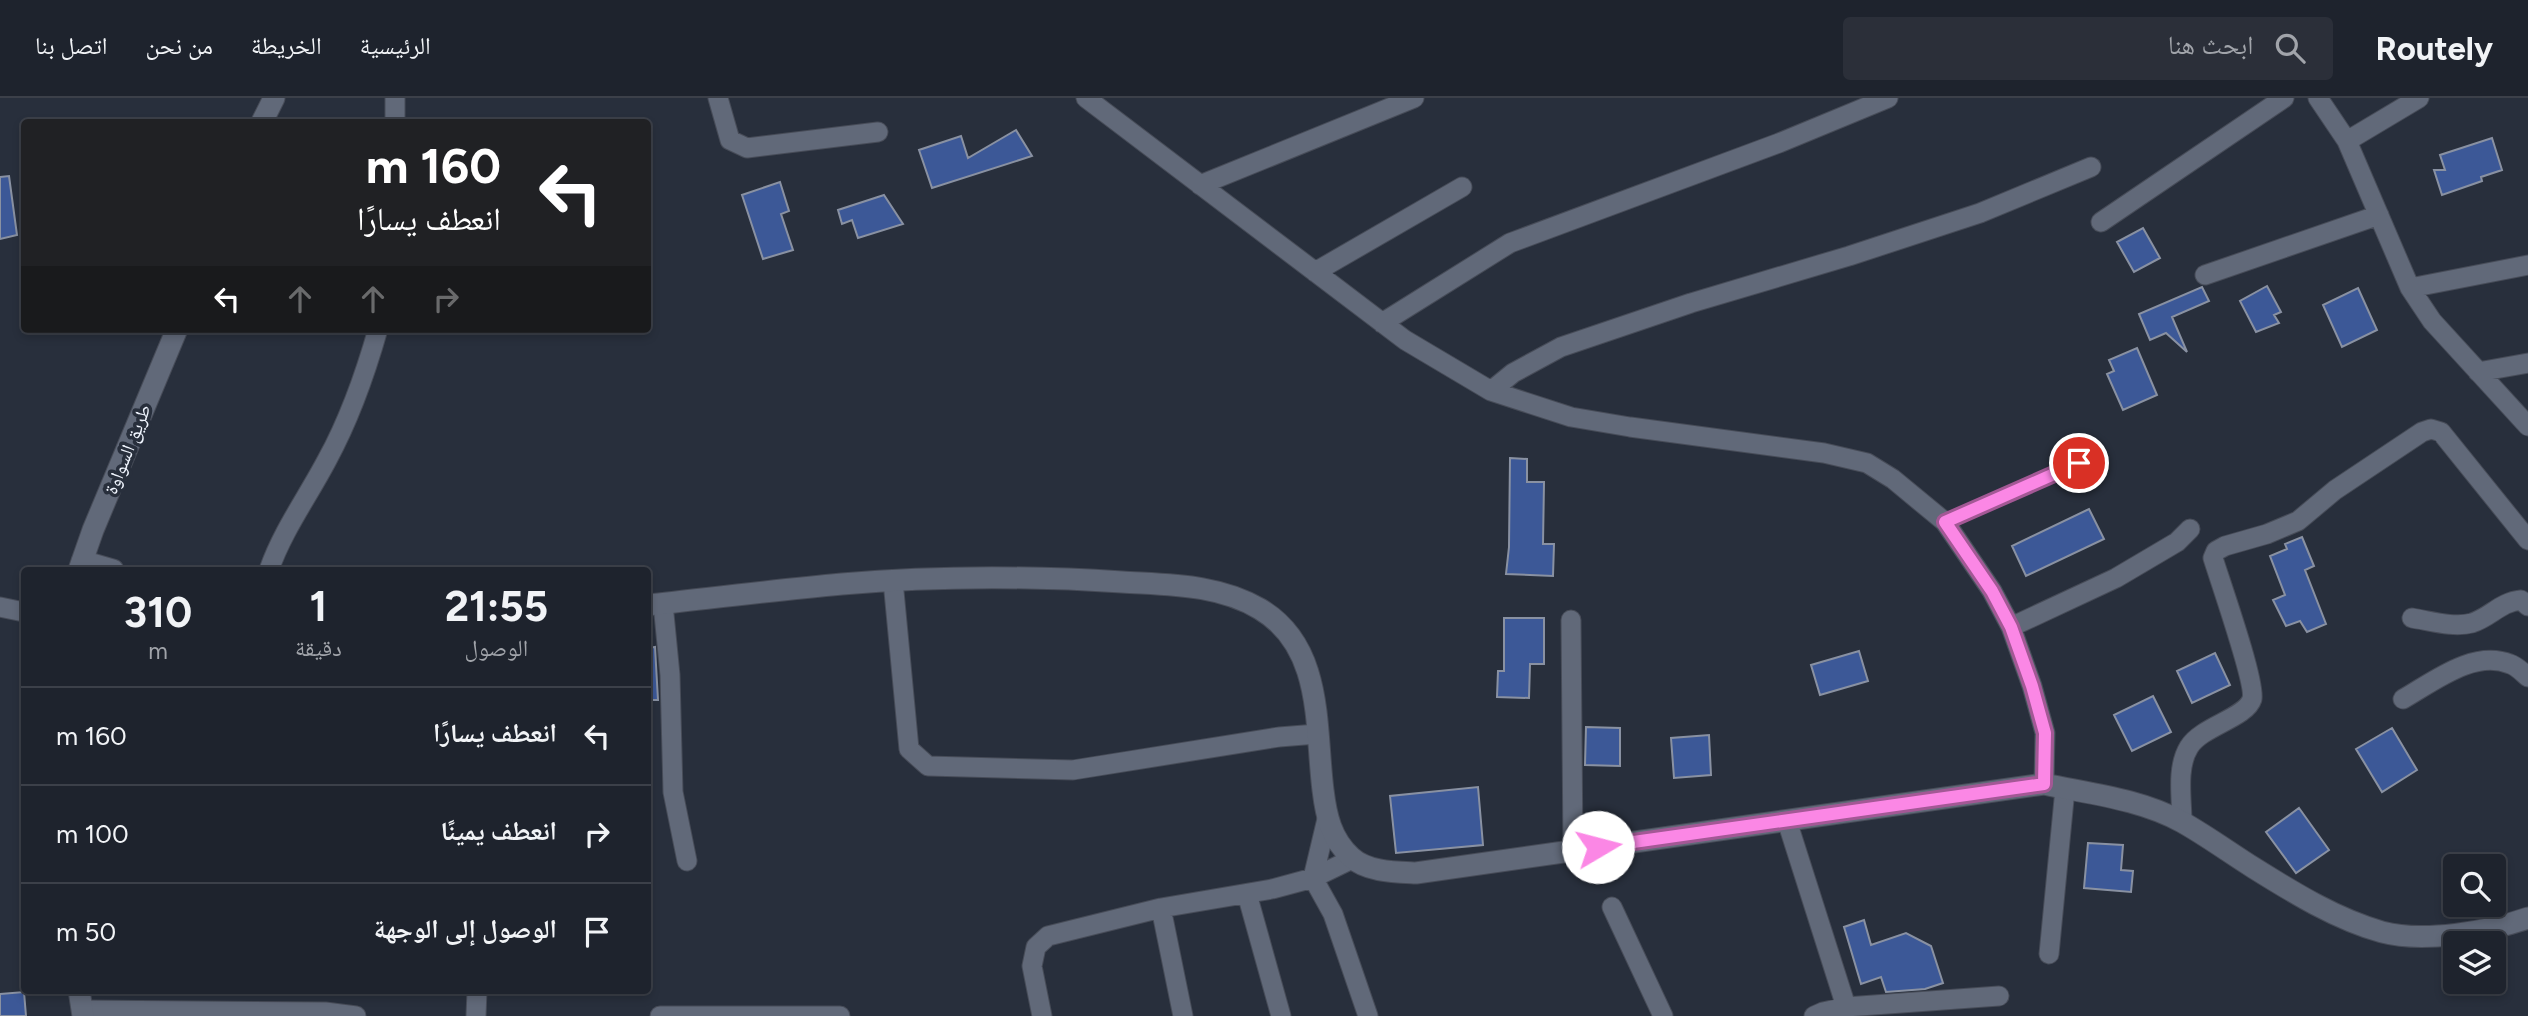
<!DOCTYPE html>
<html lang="ar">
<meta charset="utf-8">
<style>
body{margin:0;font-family:Figtree,"Noto Naskh Arabic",sans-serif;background:#2b2f39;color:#f1f3f6;direction:rtl;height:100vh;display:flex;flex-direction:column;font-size:26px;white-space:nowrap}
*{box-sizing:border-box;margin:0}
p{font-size:23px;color:#a1a4aa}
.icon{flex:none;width:38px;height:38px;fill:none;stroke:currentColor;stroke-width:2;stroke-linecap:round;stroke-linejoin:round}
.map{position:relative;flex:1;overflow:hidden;direction:ltr}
.sheet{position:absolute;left:21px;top:469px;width:630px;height:427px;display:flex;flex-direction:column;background:#1e232d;border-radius:7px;box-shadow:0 4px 10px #0003,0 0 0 2px #3c4049;direction:rtl}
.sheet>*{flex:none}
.hud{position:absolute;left:21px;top:21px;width:630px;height:214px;border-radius:7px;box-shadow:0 4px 10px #0003,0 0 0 2px #3c4049;direction:rtl;background:#202124;color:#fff;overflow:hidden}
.fabs{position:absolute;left:2443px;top:756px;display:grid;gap:14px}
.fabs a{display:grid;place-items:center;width:63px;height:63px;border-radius:7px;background:#1e232d;box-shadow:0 4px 10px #0003,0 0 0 2px #3c4049;font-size:35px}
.pin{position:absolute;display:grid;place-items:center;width:60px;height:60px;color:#fff;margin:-30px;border:4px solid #fff;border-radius:50%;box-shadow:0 2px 7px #0007}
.me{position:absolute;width:77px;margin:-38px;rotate:82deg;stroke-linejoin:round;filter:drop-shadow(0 0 5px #0008)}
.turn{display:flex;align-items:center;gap:24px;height:147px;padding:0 35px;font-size:32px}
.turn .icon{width:91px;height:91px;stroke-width:2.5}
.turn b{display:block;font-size:49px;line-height:60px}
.lanes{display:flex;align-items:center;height:66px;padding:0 35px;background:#0003;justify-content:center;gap:35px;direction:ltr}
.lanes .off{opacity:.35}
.eta{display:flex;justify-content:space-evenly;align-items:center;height:119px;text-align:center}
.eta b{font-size:42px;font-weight:700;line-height:49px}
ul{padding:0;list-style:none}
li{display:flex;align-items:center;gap:21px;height:98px;padding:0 35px;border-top:2px solid #3c4049}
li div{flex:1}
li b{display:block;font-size:26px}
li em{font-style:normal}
header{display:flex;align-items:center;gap:42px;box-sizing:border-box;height:98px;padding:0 35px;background:#1e232d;border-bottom:2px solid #3c4049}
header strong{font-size:33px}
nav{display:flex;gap:38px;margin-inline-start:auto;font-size:24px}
.search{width:490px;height:63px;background:#2b2f39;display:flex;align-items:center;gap:18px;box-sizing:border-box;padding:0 24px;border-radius:7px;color:#a1a4aa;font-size:26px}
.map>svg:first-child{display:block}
</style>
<header>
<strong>Routely</strong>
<div class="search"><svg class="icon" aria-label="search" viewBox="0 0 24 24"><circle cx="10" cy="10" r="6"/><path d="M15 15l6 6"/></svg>ابحث هنا</div>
<nav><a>الرئيسية</a><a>الخريطة</a><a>من نحن</a><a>اتصل بنا</a></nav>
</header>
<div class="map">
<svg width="2528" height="918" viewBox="0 0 2528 918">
<rect width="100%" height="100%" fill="#282f3c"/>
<path fill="#3c5897" stroke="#8991a2" stroke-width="2" d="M1016,32L1032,58L932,90L919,52L961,38L968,60Z
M2492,40L2502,72L2481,79L2482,83L2442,97L2434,72H2445L2440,57Z
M9,78L17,137L0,141V79Z
M780,84L789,113L781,116L793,152L763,161L742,97Z
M884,97L903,126L858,140L852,122L842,126L838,112Z
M2143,130L2160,160L2134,174L2117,144Z
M2267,188L2281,214L2274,217L2279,225L2256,234L2240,203Z
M2202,189L2209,203L2172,219L2187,254L2166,235L2150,242L2139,216Z
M2358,190L2377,232L2342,249L2323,207Z
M2137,250L2157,297L2123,312L2107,276L2114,273L2109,262Z
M1510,360L1527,361V384H1544L1543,446H1554L1553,478L1506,476L1509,449Z
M2089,411L2104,441L2026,478L2012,448Z
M2302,439L2314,468L2305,472L2326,526L2307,534L2300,523L2286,528L2273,502L2285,497L2270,458L2287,451L2285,446Z
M1504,520H1544V566H1530L1529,600L1497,599L1498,573H1504Z
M655,549L658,602H648V550Z
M1859,553L1868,583L1820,597L1811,567Z
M2215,555L2230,587L2192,605L2177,573Z
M2153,598L2171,634L2132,653L2114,617Z
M1586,629L1620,630V668L1585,667Z
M2392,630L2417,672L2382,694L2356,651Z
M1709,637L1711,677L1674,680L1671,640Z
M1478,689L1483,747L1396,755L1390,698Z
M2299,710L2329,752L2296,775L2266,734Z
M2088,745L2123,747L2121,772L2133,773L2131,794L2084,790Z
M1864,822L1871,847L1906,835L1931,848L1943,885L1925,891L1886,894L1881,879L1861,886L1844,829Z
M24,894L26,918H0V896Z"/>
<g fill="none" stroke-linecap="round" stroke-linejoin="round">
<g stroke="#474c58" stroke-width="11">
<path id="service" d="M1945,424L2101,355"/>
</g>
<g stroke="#474c58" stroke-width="21">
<path id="minor" d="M395,0V24
M718,0L730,42L747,50L878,34
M1086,0L1405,242L1491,293L1571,319L1630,329L1824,355L1867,365L1893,381L1945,424L1992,493L2011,529L2032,588L2045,635L2044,686
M2318,0L2347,43L2410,190L2432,223L2528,328
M2347,43L2419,0
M1200,87L1414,0
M2101,124L2284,0
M1315,174L1462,89
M2205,177L2379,117
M2410,190L2528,167
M1382,225L1510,145L1779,45L1888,0
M2478,274L2528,265
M1491,293L1513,275L1561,249L1691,205L1849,158L1980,115L2091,69
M269,472C283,432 307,400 327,362C350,320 365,277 378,231
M893,483L909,651L928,668L1073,672L1279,639L1317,636
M663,506L670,577L673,694L687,763
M0,509L24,514
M2412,520C2431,523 2454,530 2472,525C2491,519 2500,504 2521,502L2528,508
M1571,522L1573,753
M2011,529L2116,480L2177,444L2190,431
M2403,601C2433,584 2474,551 2510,566C2517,568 2523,575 2528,579
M1327,721L1313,780L1333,816L1368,918
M1787,723L1849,918
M2182,724C2182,701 2176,670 2189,649C2202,628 2246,620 2252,601C2256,585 2220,483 2213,460L2216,453L2225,448L2267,436L2298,423L2335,392L2422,334L2431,331L2441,334L2528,442
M1247,796L1281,918
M1612,809L1663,918
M1161,810L1183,918
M2049,856L2065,691
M82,912L325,914L356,918
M476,918L477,892
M660,918H840
M1042,918L1032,868L1036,849L1048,838L1161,810L1272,791L1313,780L1352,761
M1814,918L1823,914L1846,909L1999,898"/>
</g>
<g stroke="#474c58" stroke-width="23">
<path id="tertiary" d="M262,24L274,0
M82,463L113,472
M79,472L93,432L177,231
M648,507C712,500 777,492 842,486C935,478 1029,478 1122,484C1169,487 1218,486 1260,511C1324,549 1315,629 1323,692C1326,717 1331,741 1351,759C1367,774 1395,774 1416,775L2044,686C2091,696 2140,701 2182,724C2207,738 2230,755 2254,770C2294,795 2336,821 2382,834C2423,845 2488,834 2528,820
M79,892L83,918"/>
</g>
<use href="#service" stroke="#616979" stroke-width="10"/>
<use href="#minor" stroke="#616979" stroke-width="19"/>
<use href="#tertiary" stroke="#616979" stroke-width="21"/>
</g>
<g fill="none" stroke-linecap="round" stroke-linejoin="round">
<g stroke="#a35895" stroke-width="18">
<path id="route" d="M1598,749L2044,686L2045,635L2032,588L2011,529L1992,493L1945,424L2079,365"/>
</g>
<use href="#route" stroke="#fb87e5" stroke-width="12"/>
</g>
<g text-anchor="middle" stroke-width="7" stroke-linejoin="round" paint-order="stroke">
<g font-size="19" fill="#f0f5fe" stroke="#282f3c">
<text transform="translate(127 351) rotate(-68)" y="7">طريق السواوة</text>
</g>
</g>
</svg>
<div class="fabs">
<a><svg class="icon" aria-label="search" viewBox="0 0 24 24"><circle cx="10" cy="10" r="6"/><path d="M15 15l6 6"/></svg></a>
<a><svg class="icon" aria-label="layers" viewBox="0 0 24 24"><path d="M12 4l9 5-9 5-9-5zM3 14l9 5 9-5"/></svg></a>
</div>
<div class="pin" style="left:2079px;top:365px;background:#d93025"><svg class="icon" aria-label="arrive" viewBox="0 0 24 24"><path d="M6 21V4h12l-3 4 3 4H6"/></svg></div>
<svg class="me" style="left:1598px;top:749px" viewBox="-20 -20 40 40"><circle r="19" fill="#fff"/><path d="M0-13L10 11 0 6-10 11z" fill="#fb87e5"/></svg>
<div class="hud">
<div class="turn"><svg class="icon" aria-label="left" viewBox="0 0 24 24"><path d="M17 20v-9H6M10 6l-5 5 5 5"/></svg><div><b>160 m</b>انعطف يسارًا</div></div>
<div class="lanes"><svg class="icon" aria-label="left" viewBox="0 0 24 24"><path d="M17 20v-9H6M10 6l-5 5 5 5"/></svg><svg class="icon off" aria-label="ahead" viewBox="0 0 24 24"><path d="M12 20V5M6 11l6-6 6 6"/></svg><svg class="icon off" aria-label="ahead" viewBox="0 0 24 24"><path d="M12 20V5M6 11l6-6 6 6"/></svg><svg class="icon off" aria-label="right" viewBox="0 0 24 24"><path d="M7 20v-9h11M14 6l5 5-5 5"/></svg></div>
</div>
<section class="sheet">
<div class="eta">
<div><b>21:55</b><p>الوصول</p></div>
<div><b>1</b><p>دقيقة</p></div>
<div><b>310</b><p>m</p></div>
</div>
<ul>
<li><svg class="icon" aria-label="left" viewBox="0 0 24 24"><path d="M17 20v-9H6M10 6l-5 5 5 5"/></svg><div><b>انعطف يسارًا</b></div><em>160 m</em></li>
<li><svg class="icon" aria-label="right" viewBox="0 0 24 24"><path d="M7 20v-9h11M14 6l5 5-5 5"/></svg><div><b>انعطف يمينًا</b></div><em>100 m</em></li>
<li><svg class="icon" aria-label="arrive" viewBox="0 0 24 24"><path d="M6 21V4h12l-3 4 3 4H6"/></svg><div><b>الوصول إلى الوجهة</b></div><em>50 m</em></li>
</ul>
</section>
</div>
